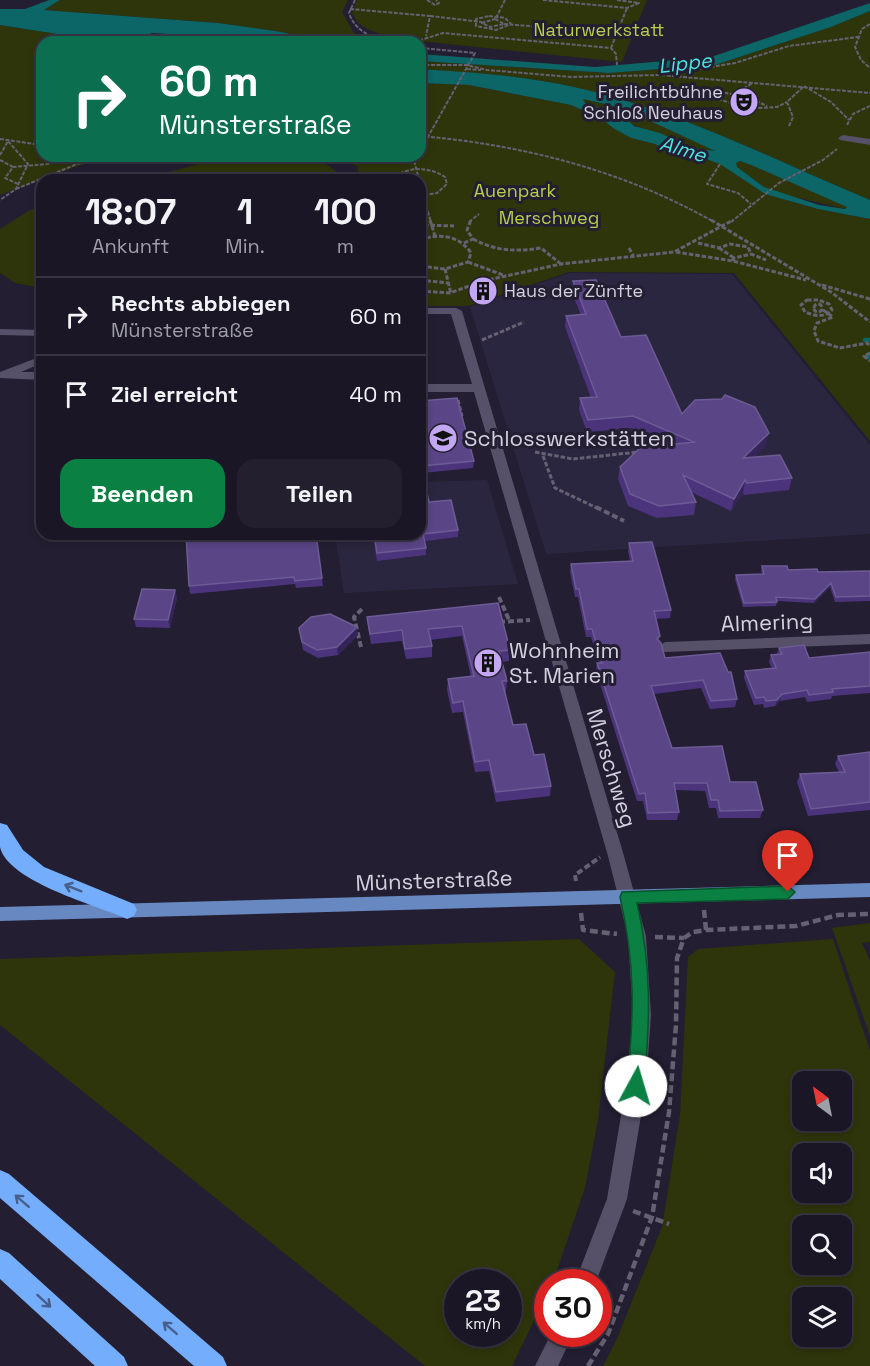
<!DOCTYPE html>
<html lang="de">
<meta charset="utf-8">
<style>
body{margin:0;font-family:"Space Grotesk",sans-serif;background:#231f2e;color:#f1f3f6;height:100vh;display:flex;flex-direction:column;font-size:22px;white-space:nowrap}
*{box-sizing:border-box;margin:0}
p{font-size:20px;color:#9f9fa7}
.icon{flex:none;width:33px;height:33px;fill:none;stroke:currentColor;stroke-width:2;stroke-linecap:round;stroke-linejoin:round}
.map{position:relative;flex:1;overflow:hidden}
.sheet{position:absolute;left:36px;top:174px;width:390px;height:366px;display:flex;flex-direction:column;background:#1a1626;border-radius:18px;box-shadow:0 3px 9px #0003,0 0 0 2px #383543}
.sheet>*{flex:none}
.guide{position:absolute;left:36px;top:36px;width:390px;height:126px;border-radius:18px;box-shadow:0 3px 9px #0003,0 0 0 2px #383543;background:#0b6e4f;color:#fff;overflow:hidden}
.needle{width:39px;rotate:328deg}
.buttons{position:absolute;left:792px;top:1071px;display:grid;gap:12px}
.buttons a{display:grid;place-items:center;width:60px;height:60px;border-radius:12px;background:#1a1626;box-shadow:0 3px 9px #0003,0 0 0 2px #383543;font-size:30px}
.speed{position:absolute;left:444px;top:1269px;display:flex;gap:12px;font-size:30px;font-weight:700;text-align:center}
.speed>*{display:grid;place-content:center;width:78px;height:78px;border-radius:50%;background:#1a1626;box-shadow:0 3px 9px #0003,0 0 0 2px #383543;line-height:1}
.speed small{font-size:15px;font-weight:400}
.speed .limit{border:9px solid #d22;background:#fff;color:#111}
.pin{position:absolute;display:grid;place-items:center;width:51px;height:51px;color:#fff;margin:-62px -26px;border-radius:50% 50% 50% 0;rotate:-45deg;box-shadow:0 0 6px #0007}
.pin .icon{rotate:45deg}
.me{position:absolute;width:66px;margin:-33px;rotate:6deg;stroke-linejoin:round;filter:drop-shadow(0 0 4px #0008)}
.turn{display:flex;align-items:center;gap:21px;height:126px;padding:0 24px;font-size:27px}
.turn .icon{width:78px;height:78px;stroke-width:2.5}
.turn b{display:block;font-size:42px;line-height:51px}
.eta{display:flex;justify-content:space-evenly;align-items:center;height:102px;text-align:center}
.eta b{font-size:36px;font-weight:600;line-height:42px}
.action{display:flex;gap:12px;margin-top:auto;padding:12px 24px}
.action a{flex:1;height:69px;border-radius:18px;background:#0b8043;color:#fff;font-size:24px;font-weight:600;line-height:69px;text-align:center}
.action a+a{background:#231f2e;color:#f1f3f6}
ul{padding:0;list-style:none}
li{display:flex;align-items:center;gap:18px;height:78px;padding:0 24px;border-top:2px solid #383543}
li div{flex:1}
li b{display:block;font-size:22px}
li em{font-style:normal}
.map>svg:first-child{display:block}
</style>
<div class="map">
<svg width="870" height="1366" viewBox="0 0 870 1366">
<rect width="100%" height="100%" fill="#231e32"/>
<path fill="#2b263f" d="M570,273L732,274L870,445V534L546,554L470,307Z
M487,480L518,584L344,593L335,534H420V482Z"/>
<path fill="#2e350a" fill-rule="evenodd" d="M60,0H348L342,12L354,33L383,42H322L282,32L218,23L44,10Z
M357,0H647L622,62L390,38L367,29L357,22L352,13Z
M870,11V200C770,158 668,105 560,84C514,75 466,73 420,69V61L609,73L715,65L831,27Z
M0,25L108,42H42V156H119L78,166L0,195Z
M420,83L469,85L571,105L602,119L613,128L631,138L655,144L664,149H677L720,164L765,194L818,209L870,219V441L734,273L569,272L469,306H420V180H360L357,166L331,156H420Z
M583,99L622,108L716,151C700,155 600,112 581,100Z
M227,156C262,156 321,144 342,180H140Z
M740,161L751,165L848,207L845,209L774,192L764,187L737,167L735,163Z
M42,207V288L15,283L0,273V229L30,210Z
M870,923V942L862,943L870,961V1036L832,928Z
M579,939L615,972L598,1120L585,1188L553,1282H548L547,1294L512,1366H425L0,1025V959ZM458,1282H508V1334H458Z
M833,939L870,1051V1366H603L616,1341L662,1227L680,1115L688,957L698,949ZM802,1082H842V1120H802ZM802,1154H842V1192H802ZM802,1226H842V1264H802ZM802,1298H842V1336H802Z"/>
<path fill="#0c6566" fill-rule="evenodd" d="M49,0H60L44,10L218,23L282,32L322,42H211L199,36L152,33L150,34L169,42H108L0,25V9H25Z
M870,3V11L831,27L715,65L609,73L420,61V54L595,67L711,57Z
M420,69C466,72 514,75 560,84C668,105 770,158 870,200V219L818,209L765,194L720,164L677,149H664L655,144L631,138L613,128L602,119L571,105L469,85L420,83ZM583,99L622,108L715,151L693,148L660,133L634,126L621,114L585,103ZM740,161L751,165L847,207L845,209L819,205L764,187L737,167L736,163Z"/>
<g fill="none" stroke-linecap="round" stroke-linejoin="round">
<path stroke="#0c6566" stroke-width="4.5" d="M865,340H870
M870,354L867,356L870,358"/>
<path stroke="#656172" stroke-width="2" stroke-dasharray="4 1.5" stroke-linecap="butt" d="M355,0L349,13C355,31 371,37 388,42
M427,0L435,5L439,3L436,0
M543,0L627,8L639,3L617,0
M350,9L430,16L426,36
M430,16L482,22
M489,16L505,18L511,24L496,30L476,26V19Z
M496,18L505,0
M495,19L504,24L490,27L482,23Z
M504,24L617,33
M870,24L862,29L855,47L861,60L870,68
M414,42L443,33L611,48L616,54L617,65
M420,48L475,53L420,151
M611,48L627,8
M420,65H466L487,70L571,77L660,75L870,93
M467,69L481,70
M667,74L735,63L789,46L858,37
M734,94L753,83
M718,99L721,92L750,98L767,106
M718,99L750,109
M742,109L777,107L787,102
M847,125L853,114L870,106
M789,126L793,117L787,102L804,86L831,102L849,120
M420,136C524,145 622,170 714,222
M0,139L42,145
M0,155L8,141L28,164L16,189L0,200
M416,156L414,160L419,180
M0,160L13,167
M720,164L707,184L738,193L751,204
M391,180C406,166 428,166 445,177L447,184L437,193L420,196
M18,184L5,178L13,167L48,164L69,158
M420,185L431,222
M16,189L77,164L106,156
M469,222L479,214
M731,222L779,183L823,160L837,149"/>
<path stroke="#656172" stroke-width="3" stroke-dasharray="4.5 2" stroke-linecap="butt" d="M430,220L435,236
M711,220L831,292L870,322
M424,225L454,226
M473,239C495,251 516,252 541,248L561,264
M420,240C439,233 459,235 471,253L468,262L445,269L420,266
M464,243L473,239L467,230L471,220
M698,243L719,248L730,244L748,247L751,254L766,260
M629,248L633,255
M719,248L734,258
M676,252L733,261L806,280
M733,261L734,258L751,254
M468,262L506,276
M445,269L451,294
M420,280L448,283
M822,285L870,299
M420,291L450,293L483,281L561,264L674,252L733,220
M807,300H819L829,304L832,310C824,318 815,316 805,312L801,305Z
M814 308a4 4 0 1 1 8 0a4 4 0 1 1-8 0Z
M823,310L833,317L817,323L814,331L818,341L840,348L867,343L870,346
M482,340L524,322
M870,353L864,356L870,361
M458,400L462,416
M535,452L573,459L638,452
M543,456L555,488L599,509"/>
<path stroke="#656172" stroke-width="4" stroke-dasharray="6 3" stroke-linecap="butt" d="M596,507L624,521
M499,597L509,620
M499,622L530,620
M361,647L354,617L362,609
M571,650L597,649
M576,881L575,875L600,857"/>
<path stroke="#656172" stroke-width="4.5" stroke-dasharray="8 4" stroke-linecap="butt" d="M704,910L706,930
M581,913L583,930L617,934
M655,937L684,938
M633,1211L669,1224
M588,1366L608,1334L652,1217L669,1112L676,1025L677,958L684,938L693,932L706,930L796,926L838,915L870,914"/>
<path fill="#565168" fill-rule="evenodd" d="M843,135L870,139V145L840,140L838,138Z
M420,308H456L462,311L624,856L646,936L651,1015L646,1086L627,1199L596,1282H575L607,1199L626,1086L633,1015L628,936L608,856L474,392H420V384H472L451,314H420Z
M0,329L42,330V336L0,335Z
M42,356V363L21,372H42V380L0,378V372Z
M870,634V644L665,652L658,647L665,642Z
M551,1334H573L558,1366H535Z"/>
<path fill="#6788c1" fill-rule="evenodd" d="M870,883V897L0,921V907Z"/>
<path fill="#73adfc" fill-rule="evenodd" d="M0,823L7,825L23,850L44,867L134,904L137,910L134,916L127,919L120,916C91,904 7,880 0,847C0,840 0,830 0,823Z
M0,1170L9,1174L223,1357L227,1366H194L0,1198Z
M0,1249L9,1253L124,1357L128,1366H95L0,1279Z"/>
</g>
<path fill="#4b347c" d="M573,281L621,337L682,414L766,445L754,457L792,478L789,490L744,495L743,493L731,511L691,492L696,502L694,515L657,518L628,506L618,479L620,467L670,445L631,428L587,432L579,410L580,398H591L565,327L566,316L581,315L572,293Z
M420,401L474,461L473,468L422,473L429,502L458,530V537L425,541L426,548V555L377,561L373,536L358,538V534H420Z
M161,534H316L323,586L296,588L295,584L190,594L189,586L186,537L162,540Z
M629,543L671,610L670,618L656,619L659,641L665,658L737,699L735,707L710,709L701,688L654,694L672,748L730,782L763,810L760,818H718L716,808H709L705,791L675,790L679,812L677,820H647L643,801H637L596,671L597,663H599L591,637H586L578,597H575L570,572L571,564L630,561L628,551Z
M762,566L818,572L870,571V601L835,602L830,587L814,603L777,601L776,606L743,607L735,579L736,575L762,574L761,571Z
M175,590L177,598L170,628L136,627L134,619Z
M498,603L510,650L509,661L502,662L507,681L506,691L505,692L513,725L534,755L551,786L550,796L496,802L489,771L475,772L463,712L452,713L447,690L448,679L471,677L462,636L430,640L432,646V657L406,659L402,641L371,644L368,627L367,617Z
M299,628L358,635L338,655L318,658L303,650Z
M779,648L809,658L870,652V693L832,696L831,699L807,702L805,697L780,701L775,706L764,708L763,704L754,705L744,678L745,671L772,668L769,662L771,655L777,654Z
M870,752V810L808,816L797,782L800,774L839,772L835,764L838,756Z"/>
<path fill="#35245a" d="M769,433L766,445L741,470L743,458Z
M745,480L743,493L731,511L734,499Z
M831,583L830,587L814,603L815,599Z
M175,590L177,598L170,628L168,620Z
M357,627L358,635L338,655L337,647Z
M782,694L780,701L775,706L777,700Z"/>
<path fill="#5a4587" stroke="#6d5b94" stroke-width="1.5" d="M596,280L621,337L646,335L682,414L695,400L722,399L725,395L755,407L769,433L743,458L780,455L792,478L747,483L745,480L734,499L683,475L696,502L659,506L630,494L620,467L640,448L694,442L633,416L588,420L580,398L597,397L566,316L586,314L573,281Z
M457,398L474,461L421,466L429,502L451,500L458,530L423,534L426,548L377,553L374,534H420V401Z
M186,534H316L322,578L295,581L294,577L189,586Z
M652,542L671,610L654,611L660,636L657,639L661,643L665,658L720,653L728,672H731L737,699L711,701L703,680L651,686L672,748L722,746L730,782H756L763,810L720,811L718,800H711L707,783H674L679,812L648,813L645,793L639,794L597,663H602L592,629H587L579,589H576L571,564L633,561L629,543Z
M762,566H787L788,570L817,569L818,572L870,571V596L836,597L831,583L815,599L776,597L777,602L744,603L736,575L764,574Z
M142,589L175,590L168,620L134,619Z
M498,603L510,650L499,651L507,681H502L513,725L526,724L534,755L544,754L551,786L496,792L489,760L475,762L463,701L453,703L448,679L474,676L462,626L428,629L432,646L405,649L402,630L370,634L367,617Z
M330,614L357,627L337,647L317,650L302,642L299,628L311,617Z
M804,645L809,658L870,652V686L832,689L833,692L809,695L807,690L782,694L777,700L766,701L764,697L756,698L745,671L776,668L771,655L782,654L779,648Z
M870,752V802L811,809L800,774L845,772L838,756Z"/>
<defs><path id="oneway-shaft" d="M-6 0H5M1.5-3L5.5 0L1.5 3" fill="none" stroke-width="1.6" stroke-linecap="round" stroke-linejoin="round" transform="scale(1.5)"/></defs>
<g stroke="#475e8d">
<use href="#oneway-shaft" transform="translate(73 888) rotate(-158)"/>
<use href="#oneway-shaft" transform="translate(22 1201) rotate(-139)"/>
<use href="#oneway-shaft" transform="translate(44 1301) rotate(42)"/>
<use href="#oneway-shaft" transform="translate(170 1328) rotate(-139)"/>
</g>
<path fill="#0b8043" stroke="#07532c" stroke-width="1.5" d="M788,886L795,892L788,899L637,903C652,968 650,1021 644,1086L642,1092L636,1094L629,1092L627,1086C634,1016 636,966 620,897L622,892Z"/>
<defs>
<g id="theatre-disc" transform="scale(1.5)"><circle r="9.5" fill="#c3a7f2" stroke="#231e32"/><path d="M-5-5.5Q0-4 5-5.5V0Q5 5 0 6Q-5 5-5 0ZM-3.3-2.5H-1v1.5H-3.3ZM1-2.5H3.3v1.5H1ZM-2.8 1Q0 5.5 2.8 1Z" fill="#111"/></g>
<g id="building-disc" transform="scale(1.5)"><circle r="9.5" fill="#c3a7f2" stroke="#231e32"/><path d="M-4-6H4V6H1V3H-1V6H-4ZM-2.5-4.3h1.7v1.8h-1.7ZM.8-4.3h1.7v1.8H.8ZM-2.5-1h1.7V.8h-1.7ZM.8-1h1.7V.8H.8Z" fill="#111"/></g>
<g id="school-disc" transform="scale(1.5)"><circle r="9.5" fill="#c3a7f2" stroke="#231e32"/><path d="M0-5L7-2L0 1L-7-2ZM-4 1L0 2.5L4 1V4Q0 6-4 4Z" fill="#111"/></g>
</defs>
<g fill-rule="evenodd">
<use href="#theatre-disc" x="744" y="102"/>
<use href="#building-disc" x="483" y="291"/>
<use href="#school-disc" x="443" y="438"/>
<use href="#building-disc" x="488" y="663"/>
</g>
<g text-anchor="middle" stroke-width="6" stroke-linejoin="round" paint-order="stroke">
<g font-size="18" fill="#b8cf4c" stroke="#231e32">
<text x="599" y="36">Naturwerkstatt</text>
<text x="515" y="197">Auenpark</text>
<text x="549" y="224">Merschweg</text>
</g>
<g font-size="18" fill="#d3d1de" stroke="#231e32" text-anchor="end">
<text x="723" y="98">Freilichtbühne<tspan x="723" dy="21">Schloß Neuhaus</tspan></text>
<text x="504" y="297" text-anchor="start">Haus der Zünfte</text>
</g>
<g font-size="20" font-style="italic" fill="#4ce4e5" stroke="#231e32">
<text transform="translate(685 63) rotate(-7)" y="7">Lippe</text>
<text transform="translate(683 149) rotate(17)" y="7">Alme</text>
</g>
<g font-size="22" fill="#d3d1de" stroke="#231e32" text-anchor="start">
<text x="464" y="446">Schlosswerkstätten</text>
<text x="509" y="658">Wohnheim<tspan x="509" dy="25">St. Marien</tspan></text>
</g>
<g font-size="22" fill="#d3d1de" stroke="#231e32">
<text transform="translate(767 622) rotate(-2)" y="8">Almering</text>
<text transform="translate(612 768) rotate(73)" y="8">Merschweg</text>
<text transform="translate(434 880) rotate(-2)" y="8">Münsterstraße</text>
</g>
</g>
</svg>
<div class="buttons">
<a><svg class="needle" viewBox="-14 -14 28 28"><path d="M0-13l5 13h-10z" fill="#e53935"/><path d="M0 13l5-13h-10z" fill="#9f9fa7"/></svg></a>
<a><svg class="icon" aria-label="sound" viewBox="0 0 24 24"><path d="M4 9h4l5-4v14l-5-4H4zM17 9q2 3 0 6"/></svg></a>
<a><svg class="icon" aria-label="search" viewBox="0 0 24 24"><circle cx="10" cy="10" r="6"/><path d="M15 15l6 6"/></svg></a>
<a><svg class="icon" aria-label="layers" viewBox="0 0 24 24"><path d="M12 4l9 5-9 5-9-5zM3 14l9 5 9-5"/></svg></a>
</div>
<div class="speed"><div>23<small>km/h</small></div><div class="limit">30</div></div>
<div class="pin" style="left:788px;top:892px;background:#d93025"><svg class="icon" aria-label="arrive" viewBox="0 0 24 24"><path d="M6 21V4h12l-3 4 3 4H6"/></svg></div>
<svg class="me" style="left:636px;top:1086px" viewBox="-20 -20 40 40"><circle r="19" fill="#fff"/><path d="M0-13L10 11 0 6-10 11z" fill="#0b8043"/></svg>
<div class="guide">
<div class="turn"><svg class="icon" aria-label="right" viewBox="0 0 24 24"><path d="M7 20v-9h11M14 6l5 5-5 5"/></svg><div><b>60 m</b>Münsterstraße</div></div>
</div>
<section class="sheet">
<div class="eta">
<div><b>18:07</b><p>Ankunft</p></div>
<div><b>1</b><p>Min.</p></div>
<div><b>100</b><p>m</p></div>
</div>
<ul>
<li><svg class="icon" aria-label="right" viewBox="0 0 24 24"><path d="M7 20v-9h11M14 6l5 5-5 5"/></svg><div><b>Rechts abbiegen</b><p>Münsterstraße</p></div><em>60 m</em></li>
<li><svg class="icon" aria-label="arrive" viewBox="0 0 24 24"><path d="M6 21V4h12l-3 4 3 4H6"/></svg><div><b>Ziel erreicht</b></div><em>40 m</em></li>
</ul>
<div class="action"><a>Beenden</a><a>Teilen</a></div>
</section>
</div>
